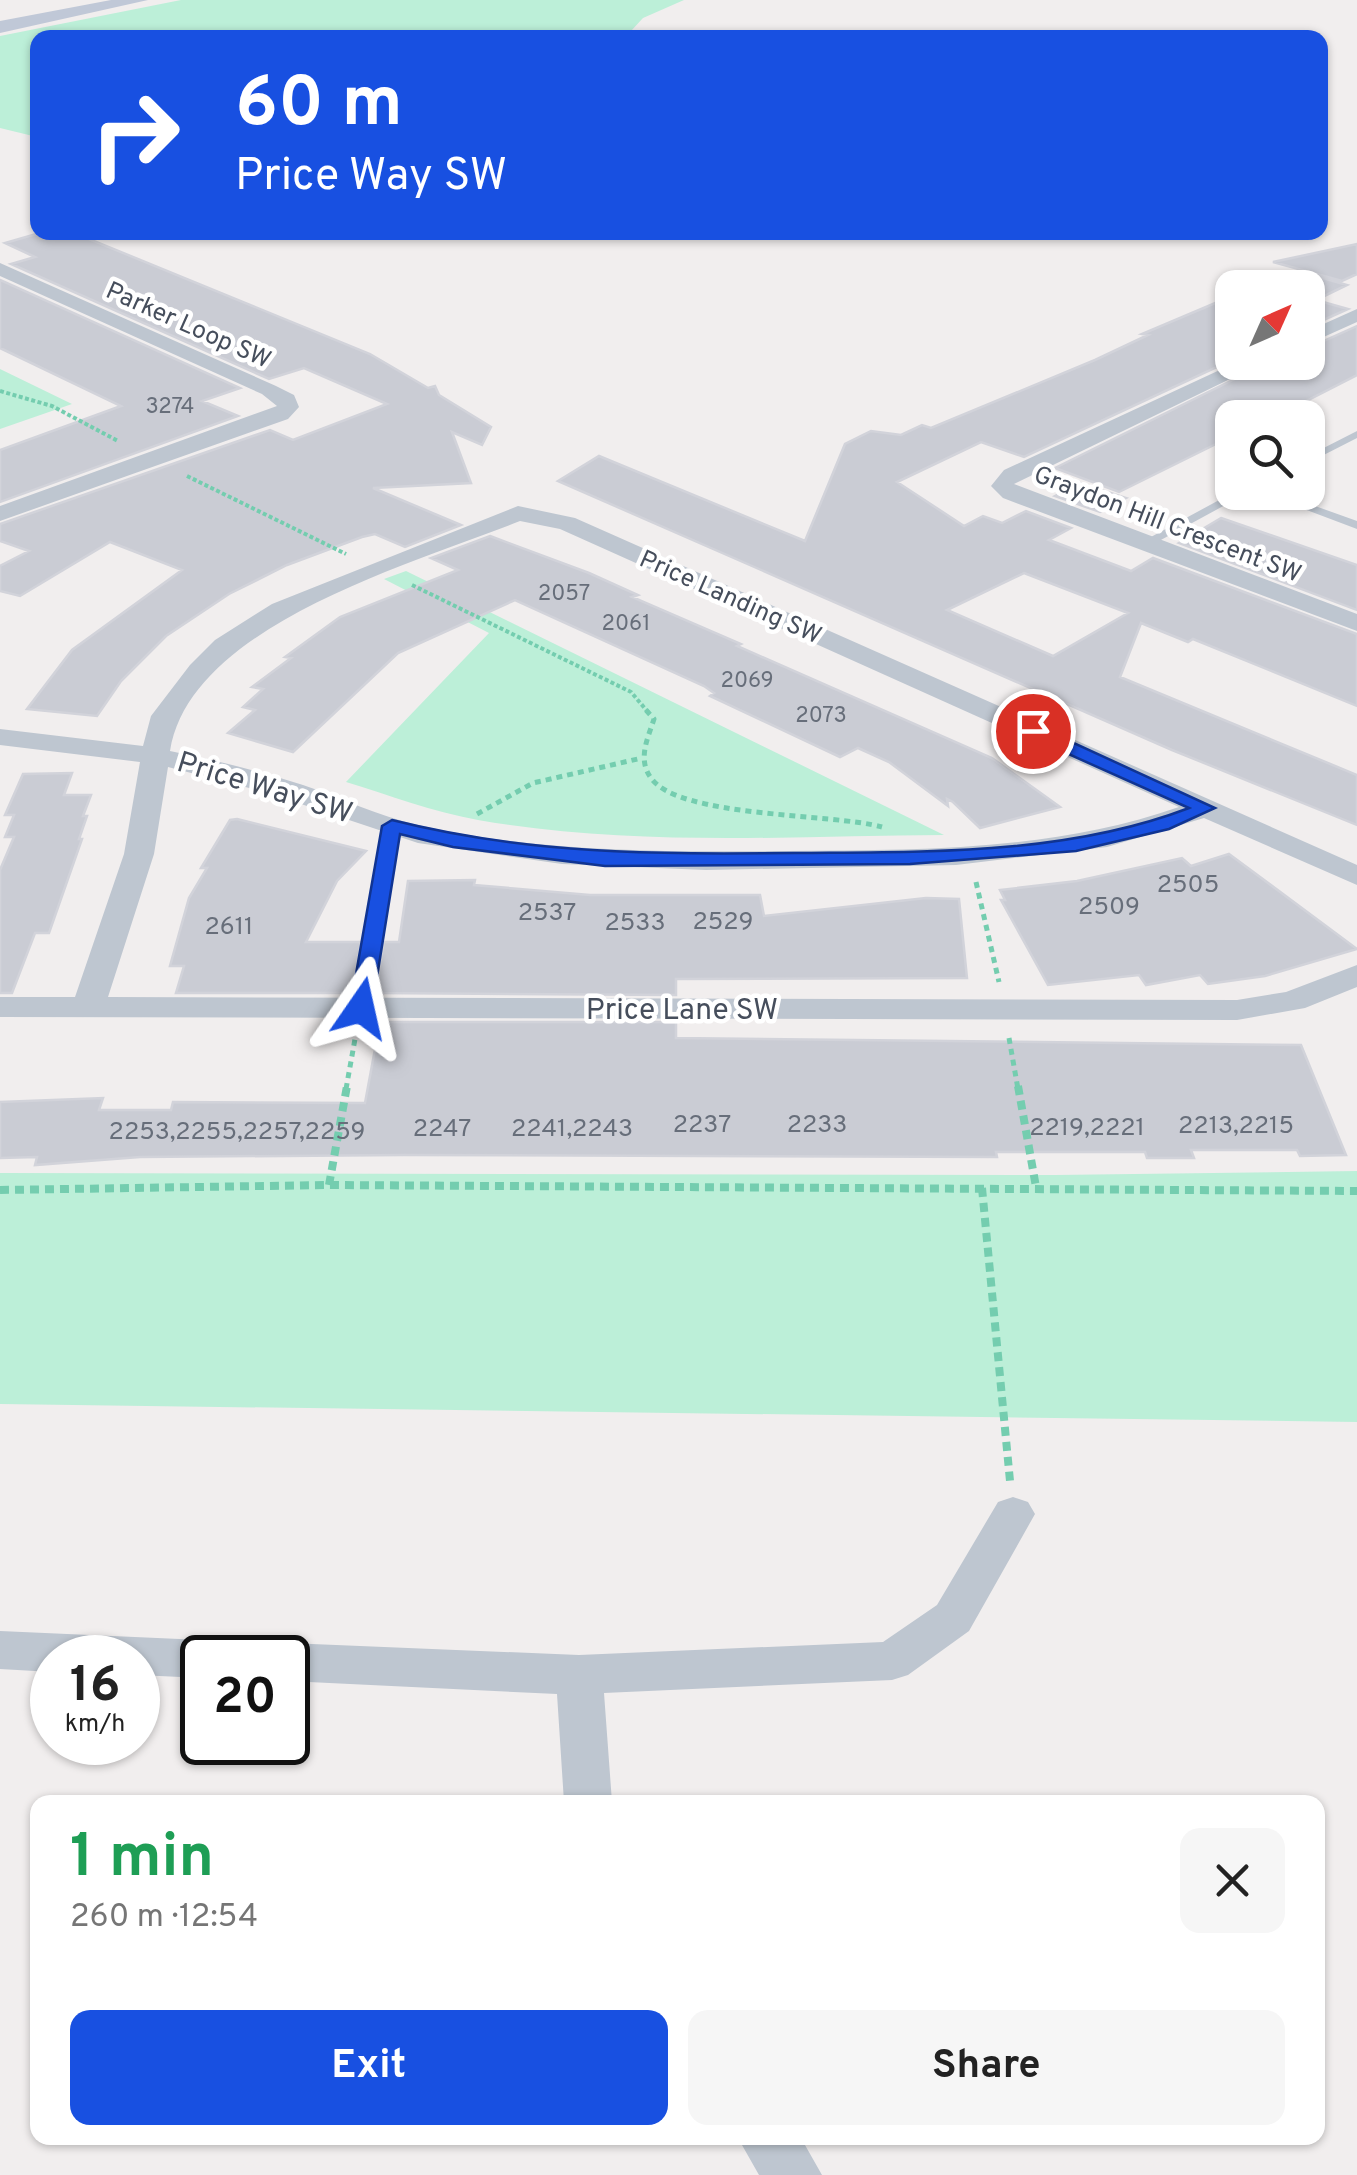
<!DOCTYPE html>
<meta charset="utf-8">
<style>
body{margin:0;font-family:Overpass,sans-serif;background:#f6f6f6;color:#222;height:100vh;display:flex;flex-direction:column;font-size:38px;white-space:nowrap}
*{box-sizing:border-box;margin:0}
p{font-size:32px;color:#767676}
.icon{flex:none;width:55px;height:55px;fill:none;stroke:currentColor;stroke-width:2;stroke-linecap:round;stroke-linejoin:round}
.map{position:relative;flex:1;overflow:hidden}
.panel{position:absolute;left:30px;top:1795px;width:1295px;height:350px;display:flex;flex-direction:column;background:#fff;border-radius:20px;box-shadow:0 2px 8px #0004}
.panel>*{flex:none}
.banner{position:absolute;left:30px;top:30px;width:1298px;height:210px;border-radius:20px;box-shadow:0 2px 8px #0004;background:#1850e1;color:#fff;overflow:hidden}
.needle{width:65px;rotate:45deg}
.fabs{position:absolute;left:1215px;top:270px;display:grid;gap:20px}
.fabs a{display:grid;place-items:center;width:110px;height:110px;border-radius:20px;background:#fff;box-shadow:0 2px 8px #0004;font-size:50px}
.speed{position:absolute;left:30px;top:1635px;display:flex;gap:20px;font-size:50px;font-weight:700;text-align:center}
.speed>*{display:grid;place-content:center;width:130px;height:130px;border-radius:50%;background:#fff;box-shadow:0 2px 8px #0004;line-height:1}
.speed small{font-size:25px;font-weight:400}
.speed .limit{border:5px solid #111;border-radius:15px;background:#fff;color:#111}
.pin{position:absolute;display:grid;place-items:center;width:85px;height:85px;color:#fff;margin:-42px;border:5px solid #fff;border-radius:50%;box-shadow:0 2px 10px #0007}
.me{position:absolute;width:110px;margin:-55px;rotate:11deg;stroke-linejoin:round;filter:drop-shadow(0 0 8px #0008)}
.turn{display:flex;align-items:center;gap:35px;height:210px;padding:0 40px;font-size:45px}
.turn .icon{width:130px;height:130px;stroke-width:2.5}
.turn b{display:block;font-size:70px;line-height:85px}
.round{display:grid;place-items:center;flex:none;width:105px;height:105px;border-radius:20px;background:#f6f6f6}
.overview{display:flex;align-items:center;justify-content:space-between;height:170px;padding:0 40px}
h1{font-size:60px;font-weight:700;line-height:75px;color:#1e9e55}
.primary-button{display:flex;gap:20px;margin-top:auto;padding:20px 40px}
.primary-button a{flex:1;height:115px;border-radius:20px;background:#1850e1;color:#fff;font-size:40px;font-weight:700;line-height:115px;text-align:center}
.primary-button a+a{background:#f6f6f6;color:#222}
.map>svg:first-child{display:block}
</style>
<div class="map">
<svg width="1357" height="2175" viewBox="0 0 1357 2175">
<rect width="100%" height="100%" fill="#f1eeee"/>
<path fill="#bcefd8" d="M181,0H684L643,18L631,31L633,37L38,38L37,137L0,128V36Z
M0,369L72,404L0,429Z
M406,571L944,835C789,836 631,847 478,820C433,812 389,795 346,782L489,633L384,579Z
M1357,1171V1422L0,1404V1173L1055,1175Z"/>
<path fill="#caccd4" stroke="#d2d3da" stroke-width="2.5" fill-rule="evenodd" d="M43,232H72L370,354L428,388L435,386L439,395L491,427L482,445L452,432L471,483L373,488L461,525L405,547L375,534L362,537L287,565L229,594L166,636L121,681L97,716L27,709L72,650L182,570L110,542L20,596L0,591V566L29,551L0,541V524L270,430L293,440L387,404L304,368L269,379L11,264L35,257L5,243Z
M1357,244V274L1342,281L1273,262Z
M1295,270L1347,285L1316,300L1348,309L1308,327V288H1252Z
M0,280L240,388L202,401L238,416L0,502V450L121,406L0,348Z
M1232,296V360L1024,457L981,442L897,482L964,526L983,516L1002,523L1026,511L1071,528L1049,540L1131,571L1153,558L1357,634V706L1193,639L1188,642L1141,623L1120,677L1357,775V825L1172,750L558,481L599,456L805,541L845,444L871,431L901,435L922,425L931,428L1095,360L1148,335L1142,334ZM1024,573L1128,613L1053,656L947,610Z
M1357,326V375L1273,418H1232V436L1119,492L1055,468L1269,362H1308V348Z
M1080,483L1126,498L1100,512L1055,496Z
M1221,518L1357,565V610L1179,543Z
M490,536L589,573L638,595L632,597L741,644L737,646L992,758L1060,807L980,828L953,802L947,799L948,806L889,762L858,748L840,757L710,696L714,693L704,686L515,600L398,653L293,752L228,733L255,710L243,707L263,689L252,687L291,658L285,657L340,617L458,570L431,558Z
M72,773L64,795H91L83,816H87L79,839H82L49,933H35L12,993H0V870L14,837H5L14,815H5L23,774Z
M237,819L366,851L337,881L306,942H361L352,993H176L184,966H170L189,898L207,868H201L230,820Z
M1229,854L1357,949L1265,976L1208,984L1200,975L1146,985L1139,975L1048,985L1001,900H1005L1000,890L1077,881L1182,858L1191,866Z
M475,880L474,885L590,895H760L764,916L926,898L959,899L967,978L676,979V995L375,993L384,942H399L408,881Z
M380,1022H676V1038L1301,1045L1346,1155L1300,1156L1297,1150H1191L1194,1158H1147L1145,1152H996L997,1157L404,1155L140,1157L35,1165L37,1157L0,1158V1102L103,1098L99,1110H171L173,1102L365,1103Z"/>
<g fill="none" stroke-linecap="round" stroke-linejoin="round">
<path stroke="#74cdaf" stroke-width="4" stroke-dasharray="4 2.5" stroke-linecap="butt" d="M0,391L52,406L118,441
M187,476L346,554
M412,585L631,692L648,712"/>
<path stroke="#74cdaf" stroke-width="5" stroke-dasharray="6 5" stroke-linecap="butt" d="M646,710L654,719C648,738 637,759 651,778C679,818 832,813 882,827
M477,814L533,783L642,758
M976,882L999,982
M1009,1038L1018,1089
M346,1089L355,1039"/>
<path stroke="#74cdaf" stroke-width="8" stroke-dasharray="9 6" stroke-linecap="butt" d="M1018,1086L1036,1187
M329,1185L347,1086
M982,1188L1010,1481
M0,1190L329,1185L1357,1191"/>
<path fill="#bec6d0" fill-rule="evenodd" d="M1357,431V438L1308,463V456Z
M1234,492H1249L1148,547L1138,544Z
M1259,492H1276L1357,521V529Z
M392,822L399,826L369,1008L361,1013L353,1008L385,826Z"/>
<path fill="#bec6d0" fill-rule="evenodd" d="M0,263L276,386L294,395L299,407L288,419L0,521V506L277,406L262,394L0,276Z
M1357,309V322L1308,344V331Z
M1237,362H1265L1014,484L1357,614V631L1003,498L991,486L1004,470Z
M518,506L575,518L1357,865V885L1204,818L1107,847L956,865L706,870L562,864L418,843L265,792L168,767L154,854L108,997L1237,1000L1286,992L1357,965V987L1305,1008L1237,1020L0,1017V997H75L124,854L140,762L0,745V729L143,746L151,716L190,665L215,640L272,604ZM520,521L560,529L1179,807C1054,851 919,850 788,851C664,852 539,853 418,825C378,816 341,798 303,785C259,771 215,760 170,751C190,624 416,563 520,521Z
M1013,1497L1028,1502L1035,1514L969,1631L908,1675L892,1680L604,1693L612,1802H564L557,1694L288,1681V1658H267L272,1648L288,1643L579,1655L883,1642L937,1605L998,1502Z
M0,1631L202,1640L218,1645L224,1658H202V1678L138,1675V1658H52V1672L0,1669Z
M738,2138H801L822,2175H759Z"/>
<path fill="#c0c8d7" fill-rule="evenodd" d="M111,0H148L0,33V21Z"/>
</g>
<path fill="#1850e1" stroke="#103492" stroke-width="2.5" d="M1026,727H1039L1215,808L1169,829L1076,851L910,864L605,866L453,847L400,834L372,1008L361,1014L350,1008L382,826L392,820C535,856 661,854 807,853C934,852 1069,854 1189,808L1026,735Z"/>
<g text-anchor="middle" stroke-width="9" stroke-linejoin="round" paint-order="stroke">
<g font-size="22" fill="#676e7a">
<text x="170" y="413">3274</text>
<text x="564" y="600">2057</text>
<text x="626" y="630">2061</text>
<text x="747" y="687">2069</text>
<text x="821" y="722">2073</text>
</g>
<g font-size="25" fill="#464e5c" stroke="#fff">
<text transform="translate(189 324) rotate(24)" y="9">Parker Loop SW</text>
<text transform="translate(1168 523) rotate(21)" y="9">Graydon Hill Crescent SW</text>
<text transform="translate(731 596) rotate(24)" y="9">Price Landing SW</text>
</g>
<g font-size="25" fill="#676e7a">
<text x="1188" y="892">2505</text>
<text x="1109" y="914">2509</text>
<text x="547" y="920">2537</text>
<text x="723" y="929">2529</text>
<text x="635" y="930">2533</text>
<text x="229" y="934">2611</text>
<text x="702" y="1132">2237</text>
<text x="817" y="1132">2233</text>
<text x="1236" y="1133">2213,2215</text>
<text x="1087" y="1135">2219,2221</text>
<text x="442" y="1136">2247</text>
<text x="572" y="1136">2241,2243</text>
<text x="237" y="1139">2253,2255,2257,2259</text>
</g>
<g font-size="30" fill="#464e5c" stroke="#fff">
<text transform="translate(265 787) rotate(17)" y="10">Price Way SW</text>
<text x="682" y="1019">Price Lane SW</text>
</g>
</g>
</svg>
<div class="fabs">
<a><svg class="needle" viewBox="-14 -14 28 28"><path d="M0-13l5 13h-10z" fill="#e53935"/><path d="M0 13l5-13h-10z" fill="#767676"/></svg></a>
<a><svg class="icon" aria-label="search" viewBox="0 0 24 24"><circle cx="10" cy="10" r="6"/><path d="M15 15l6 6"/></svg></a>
</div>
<div class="speed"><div>16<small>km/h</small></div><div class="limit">20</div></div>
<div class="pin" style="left:1033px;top:731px;background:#d93025"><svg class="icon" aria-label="arrive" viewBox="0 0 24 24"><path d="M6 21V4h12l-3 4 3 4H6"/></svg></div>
<svg class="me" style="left:361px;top:1008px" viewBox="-20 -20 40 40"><path d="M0-17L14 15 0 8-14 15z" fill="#1850e1" stroke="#fff" stroke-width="4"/></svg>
<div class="banner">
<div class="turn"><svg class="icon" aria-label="right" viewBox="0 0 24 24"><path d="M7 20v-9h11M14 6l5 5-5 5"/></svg><div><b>60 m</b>Price Way SW</div></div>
</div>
<section class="panel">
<div class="overview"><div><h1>1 min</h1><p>260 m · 12:54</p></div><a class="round"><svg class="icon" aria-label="close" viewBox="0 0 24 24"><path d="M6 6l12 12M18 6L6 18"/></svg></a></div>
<div class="primary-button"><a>Exit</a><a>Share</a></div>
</section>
</div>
